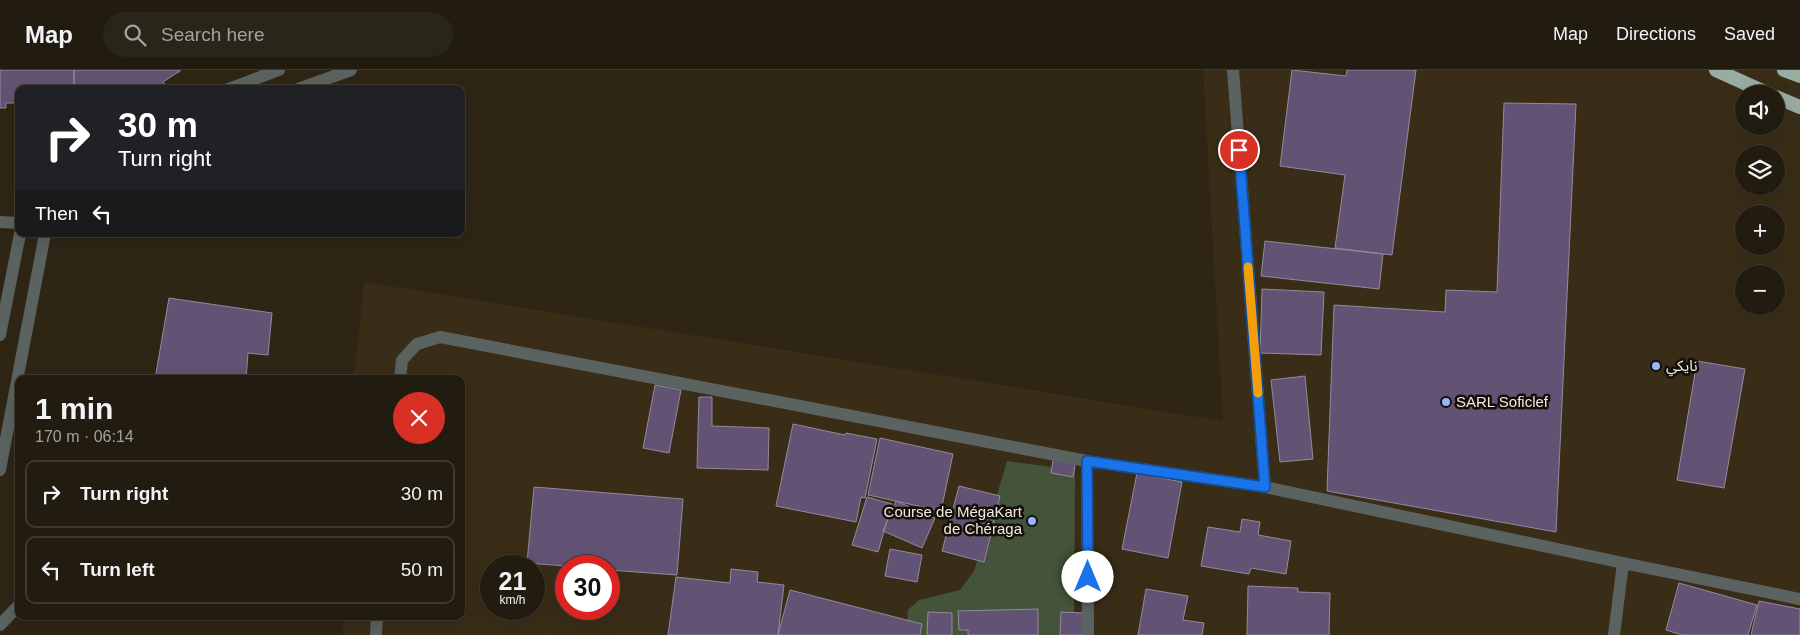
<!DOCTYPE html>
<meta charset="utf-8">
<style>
body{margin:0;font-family:Helvetica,"Noto Sans Arabic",sans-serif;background:#2a2519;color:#f1f3f6;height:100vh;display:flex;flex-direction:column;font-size:19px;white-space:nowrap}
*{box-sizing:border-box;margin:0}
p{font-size:16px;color:#a2a19f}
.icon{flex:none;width:28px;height:28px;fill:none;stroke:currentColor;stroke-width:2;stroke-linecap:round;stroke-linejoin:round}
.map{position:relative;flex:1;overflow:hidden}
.drawer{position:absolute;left:15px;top:305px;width:450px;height:245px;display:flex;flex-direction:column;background:#221c10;border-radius:10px;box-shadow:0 5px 20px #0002,0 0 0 1px #3f3a30}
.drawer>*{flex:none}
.guide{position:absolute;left:15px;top:15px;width:450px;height:152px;border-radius:10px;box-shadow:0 5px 20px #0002,0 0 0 1px #3f3a30;background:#202124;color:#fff;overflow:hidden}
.buttons{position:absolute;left:1735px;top:15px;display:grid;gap:10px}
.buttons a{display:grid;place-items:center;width:50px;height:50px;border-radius:50%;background:#221c10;box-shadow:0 5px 20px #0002,0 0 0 1px #3f3a30;font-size:25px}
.speed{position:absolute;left:480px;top:485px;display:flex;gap:10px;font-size:25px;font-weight:700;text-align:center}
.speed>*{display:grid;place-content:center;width:65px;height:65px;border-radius:50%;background:#221c10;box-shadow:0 5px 20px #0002,0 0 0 1px #3f3a30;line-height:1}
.speed small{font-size:12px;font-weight:400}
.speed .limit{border:8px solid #d22;background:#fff;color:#111}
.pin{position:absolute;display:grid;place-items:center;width:42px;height:42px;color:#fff;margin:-21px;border:2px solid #fff;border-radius:50%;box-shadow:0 1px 5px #0007}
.me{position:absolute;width:55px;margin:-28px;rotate:0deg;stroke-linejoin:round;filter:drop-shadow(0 0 4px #0008)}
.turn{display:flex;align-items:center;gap:18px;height:105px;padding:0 20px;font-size:22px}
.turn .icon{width:65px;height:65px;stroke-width:2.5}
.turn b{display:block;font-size:35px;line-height:42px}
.then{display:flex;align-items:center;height:48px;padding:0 20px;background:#0003;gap:10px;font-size:19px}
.round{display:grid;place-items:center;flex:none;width:52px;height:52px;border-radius:26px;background:#2a2519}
.head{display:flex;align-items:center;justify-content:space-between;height:85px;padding:0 20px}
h1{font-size:30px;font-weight:800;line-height:38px}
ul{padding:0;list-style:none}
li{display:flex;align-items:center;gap:15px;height:68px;margin:0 10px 8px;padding:0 10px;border:2px solid #3f3a30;border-radius:10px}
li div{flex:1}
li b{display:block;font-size:19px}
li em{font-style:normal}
header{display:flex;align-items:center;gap:30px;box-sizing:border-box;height:70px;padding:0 25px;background:#221c10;border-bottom:1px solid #3f3a30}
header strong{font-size:24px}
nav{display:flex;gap:28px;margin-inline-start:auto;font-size:18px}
.search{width:350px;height:45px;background:#2a2519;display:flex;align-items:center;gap:12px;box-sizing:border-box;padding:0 18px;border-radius:28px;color:#a2a19f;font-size:19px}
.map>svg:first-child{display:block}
</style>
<header>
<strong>Map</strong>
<div class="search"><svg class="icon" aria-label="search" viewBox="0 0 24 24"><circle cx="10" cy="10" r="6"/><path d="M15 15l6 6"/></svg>Search here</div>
<nav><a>Map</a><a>Directions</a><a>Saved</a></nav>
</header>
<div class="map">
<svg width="1800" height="565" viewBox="0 0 1800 565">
<rect width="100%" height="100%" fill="#2e2515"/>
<path fill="#392d17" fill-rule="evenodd" d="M1203,0H1800V565H343V546H461V309H354L364,212L1223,351ZM1744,24H1776V56H1744ZM1744,84H1776V116H1744ZM1744,144H1776V176H1744ZM1744,204H1776V236H1744ZM491,496H534V539H491ZM566,496H609V539H566Z"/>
<path fill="#43543b" d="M1007,391L1075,400L1074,565H906L908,540L919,530L960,520L974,501Z"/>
<path fill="#625374" stroke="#938a9d" d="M0,0H74V19H19V33H6V38H0Z
M74,0H180V1L163,12L167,17L165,19H74Z
M1292,0L1346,6L1347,0H1416L1392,185L1335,178L1345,105L1280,96Z
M1504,33L1576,34L1556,462L1327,421L1334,235L1445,242L1446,220L1497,222Z
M1265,171L1383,184L1379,219L1261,206Z
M1262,219L1324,222L1321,285L1260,283Z
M169,228L272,243L268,285L248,283L246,309H155Z
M1697,291L1745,299L1724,418L1677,410Z
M1305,306L1313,389L1280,392L1271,310Z
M655,315L681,320L669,383L643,378Z
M699,327H712V356L769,358L768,400L697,398Z
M793,354L845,365L846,363L877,369L865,428L861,427L856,452L776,436Z
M880,368L953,384L941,441L868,425Z
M1054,384L1076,389L1073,407L1051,403Z
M1137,403L1182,412L1168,488L1122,479Z
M959,416L1000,426L984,492L942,481Z
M534,417L683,429L677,505L609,500V496H566L527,493Z
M867,427L892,434L878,482L852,475Z
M896,431L935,448L922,478L883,461Z
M1242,449L1260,452L1258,465L1291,471L1286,504L1251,498L1249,504L1201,496L1208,457L1240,462Z
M890,479L922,485L917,512L885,506Z
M731,499L758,502L757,512L784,515L778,565H668L676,507L730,513Z
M1679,513L1757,535L1748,565H1682L1666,560Z
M1248,516L1298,518V522L1330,523L1329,565H1247Z
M1146,519L1188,526L1183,550L1204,553L1202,565H1138Z
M790,520L922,554L920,565H778Z
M1759,531L1800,539V565H1751Z
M1038,539V565H968V560H959L958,541Z
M928,542L952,543V565H927Z
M1061,542L1084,543L1083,565H1060Z"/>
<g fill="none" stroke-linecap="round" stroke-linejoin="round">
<path stroke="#5a635f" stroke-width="12" d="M1233,0L1265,417
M228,19L279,0
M298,19L351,0
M0,152L19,153
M0,265L20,164
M400,309L402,290L417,274L440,267L1087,391L1265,417L1623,493L1800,529
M1087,391L1088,565
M0,400L45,164
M0,555L19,535
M376,565L377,546
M1614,565L1623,493"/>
<path stroke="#97aca2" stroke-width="14" d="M1716,0L1769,24
M1784,0L1800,6
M1776,27L1800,37"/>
</g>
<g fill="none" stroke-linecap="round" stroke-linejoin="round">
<g stroke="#114b97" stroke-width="12">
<path id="route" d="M1088,507L1087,391L1265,417L1239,80"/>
</g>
<use href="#route" stroke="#1a73e8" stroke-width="9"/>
<path stroke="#f59e0b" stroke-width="9" d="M1248,197L1258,323"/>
</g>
<g fill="#98b5fd" stroke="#130f08" stroke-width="2">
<circle cx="1656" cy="296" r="5"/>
<circle cx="1446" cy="332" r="5"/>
<circle cx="1032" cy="451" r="5"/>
</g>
<g text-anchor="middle" stroke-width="5" stroke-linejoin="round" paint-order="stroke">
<g font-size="15" fill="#f0ebe0" stroke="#130f08" text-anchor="start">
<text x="1666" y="301">نايكي</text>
<text x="1456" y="337">SARL Soficlef</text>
<text x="1022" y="447" text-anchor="end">Course de MégaKart<tspan x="1022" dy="17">de Chéraga</tspan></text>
</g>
</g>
</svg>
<div class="buttons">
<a><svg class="icon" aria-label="sound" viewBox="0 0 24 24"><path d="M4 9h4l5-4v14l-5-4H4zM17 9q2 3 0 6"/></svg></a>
<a><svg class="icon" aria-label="layers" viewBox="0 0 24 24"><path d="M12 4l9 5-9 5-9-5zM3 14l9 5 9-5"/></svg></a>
<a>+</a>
<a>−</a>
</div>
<div class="speed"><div>21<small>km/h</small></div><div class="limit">30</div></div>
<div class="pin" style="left:1239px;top:80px;background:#d93025"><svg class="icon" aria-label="arrive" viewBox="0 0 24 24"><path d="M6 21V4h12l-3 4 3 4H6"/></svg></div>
<svg class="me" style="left:1088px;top:507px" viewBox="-20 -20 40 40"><circle r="19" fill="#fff"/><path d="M0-13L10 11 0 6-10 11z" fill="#1a73e8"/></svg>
<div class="guide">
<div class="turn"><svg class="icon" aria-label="right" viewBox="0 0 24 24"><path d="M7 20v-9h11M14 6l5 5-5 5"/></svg><div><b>30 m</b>Turn right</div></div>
<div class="then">Then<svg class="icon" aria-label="left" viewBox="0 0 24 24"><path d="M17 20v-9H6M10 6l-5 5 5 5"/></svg></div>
</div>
<section class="drawer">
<div class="head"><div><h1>1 min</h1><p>170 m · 06:14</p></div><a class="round" style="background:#d93025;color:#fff"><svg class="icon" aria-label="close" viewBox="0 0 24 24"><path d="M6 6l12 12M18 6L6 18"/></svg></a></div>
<ul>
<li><svg class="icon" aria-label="right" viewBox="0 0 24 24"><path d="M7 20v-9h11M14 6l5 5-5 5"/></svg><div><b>Turn right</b></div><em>30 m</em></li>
<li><svg class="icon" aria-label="left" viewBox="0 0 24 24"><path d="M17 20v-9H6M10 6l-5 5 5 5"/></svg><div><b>Turn left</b></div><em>50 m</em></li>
</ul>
</section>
</div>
